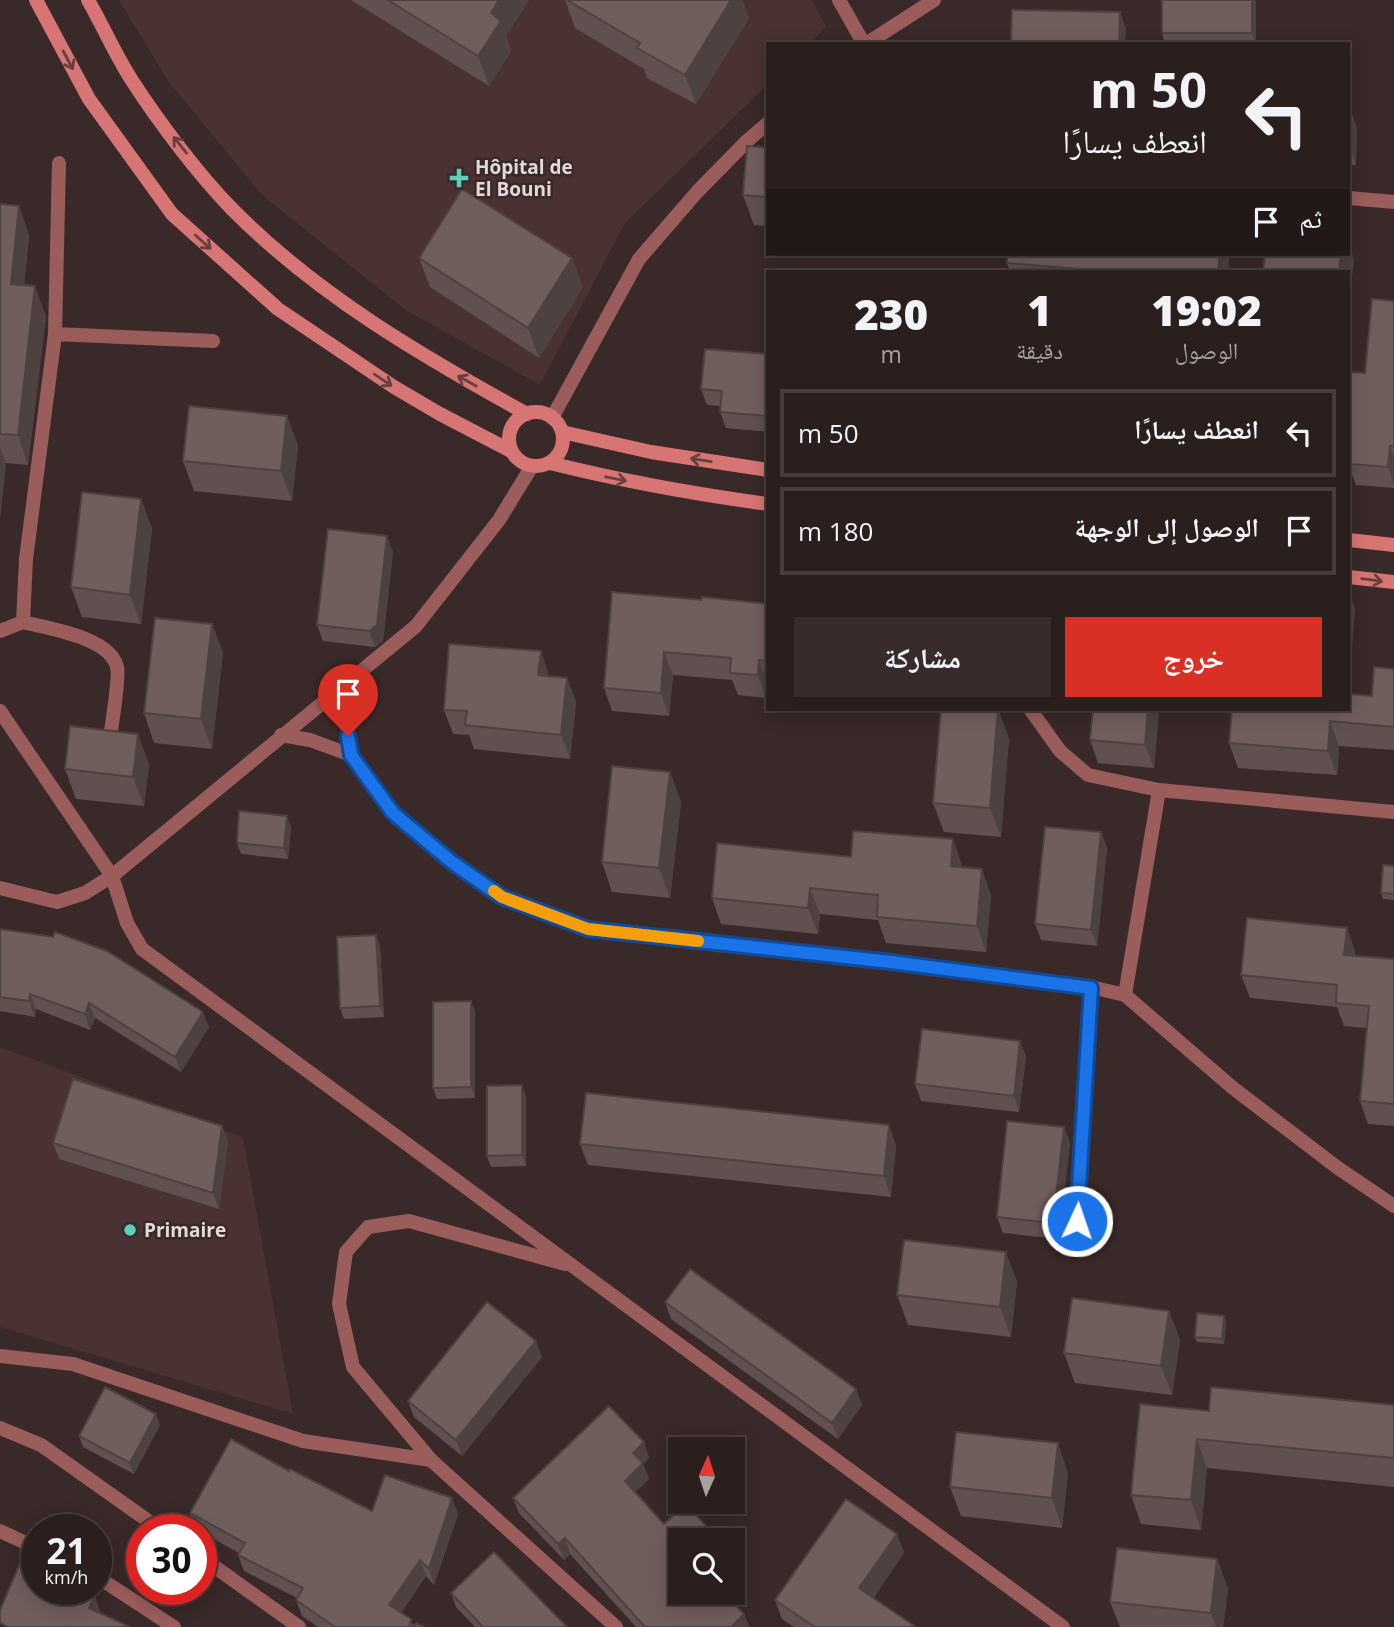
<!DOCTYPE html>
<html lang="ar">
<meta charset="utf-8">
<style>
body{margin:0;font-family:"Open Sans","Noto Naskh Arabic",sans-serif;background:#372c2b;color:#f1f3f6;direction:rtl;height:100vh;display:flex;flex-direction:column;font-size:26px;white-space:nowrap}
*{box-sizing:border-box;margin:0}
p{font-size:23px;color:#a6a2a4}
.icon{flex:none;width:38px;height:38px;fill:none;stroke:currentColor;stroke-width:2;stroke-linecap:round;stroke-linejoin:round}
.map{position:relative;flex:1;overflow:hidden;direction:ltr}
.side{position:absolute;left:766px;top:270px;width:584px;height:441px;display:flex;flex-direction:column;background:#2b1f1e;border-radius:0px;box-shadow:0 4px 18px #0003,0 0 0 2px #473d3c;direction:rtl}
.side>*{flex:none}
.guide{position:absolute;left:766px;top:42px;width:584px;height:214px;border-radius:0px;box-shadow:0 4px 18px #0003,0 0 0 2px #473d3c;direction:rtl;background:#2b1f1e;color:#f1f3f6;overflow:hidden}
.needle{width:46px;rotate:3deg}
.fabs{position:absolute;left:668px;top:1437px;display:grid;gap:14px}
.fabs a{display:grid;place-items:center;width:77px;height:77px;border-radius:0px;background:#2b1f1e;box-shadow:0 4px 18px #0003,0 0 0 2px #473d3c;font-size:35px}
.speed{position:absolute;left:21px;top:1514px;display:flex;gap:14px;font-size:35px;font-weight:700;text-align:center}
.speed>*{display:grid;place-content:center;width:91px;height:91px;border-radius:50%;background:#2b1f1e;box-shadow:0 4px 18px #0003,0 0 0 2px #473d3c;line-height:1}
.speed small{font-size:18px;font-weight:400}
.speed .limit{border:10px solid #d22;background:#fff;color:#111}
.pin{position:absolute;display:grid;place-items:center;width:60px;height:60px;color:#fff;margin:-72px -30px;border-radius:50% 50% 50% 0;rotate:-45deg;box-shadow:0 0 7px #0007}
.pin .icon{rotate:45deg}
.me{position:absolute;width:77px;margin:-38px;rotate:3deg;stroke-linejoin:round;filter:drop-shadow(0 0 5px #0008)}
.turn{display:flex;align-items:center;gap:24px;height:147px;padding:0 28px;font-size:32px}
.turn .icon{width:91px;height:91px;stroke-width:2.5}
.turn b{display:block;font-size:49px;line-height:60px}
.then{display:flex;align-items:center;height:66px;padding:0 28px;background:#0003;gap:14px;font-size:26px}
.eta{display:flex;justify-content:space-evenly;align-items:center;height:119px;text-align:center}
.eta b{font-size:42px;font-weight:800;line-height:49px}
.button{display:flex;gap:14px;margin-top:auto;padding:14px 28px}
.button a{flex:1;height:80px;border-radius:0px;background:#d93025;color:#fff;font-size:28px;font-weight:800;line-height:80px;text-align:center}
.button a+a{background:#372c2b;color:#f1f3f6}
ul{padding:0;list-style:none}
li{display:flex;align-items:center;gap:21px;height:88px;margin:0 14px 10px;padding:0 14px;border:4px solid #473d3c;border-radius:0px}
li div{flex:1}
li b{display:block;font-size:26px}
li em{font-style:normal}
.map>svg:first-child{display:block}
</style>
<div class="map">
<svg width="1394" height="1627" viewBox="0 0 1394 1627">
<rect width="100%" height="100%" fill="#392928"/>
<path fill="#493231" d="M119,0H812L826,27L809,44H768V84L625,223L540,385L407,311L262,195L168,81Z
M0,1047L243,1137L293,1414L0,1327Z"/>
<g fill="none" stroke-linecap="round" stroke-linejoin="round">
<path stroke="#9a5d5b" stroke-width="14" d="M839,0L864,44
M866,44L934,0
M1349,198L1394,202
M55,334L213,341
M552,418L639,259L697,192L747,141L768,123
M532,466L499,520L416,626L112,876L127,923L142,949L1063,1627
M23,622C49,629 110,637 117,667C120,677 111,730 109,744
M0,631L23,622L26,559L55,334L59,163
M354,677L346,697V717L351,755L393,813L454,863L502,897L588,929L891,962L1091,987L1125,995L1233,1088L1338,1168L1394,1206
M1030,709L1060,751L1088,775L1159,790
M0,711L112,876L85,893L57,902L0,888
M281,735L310,740L351,755
M1125,995L1159,790L1394,812
M1076,1247L1091,987
M0,1356L73,1364L303,1441L431,1460L616,1627
M0,1428L41,1445L161,1530
M431,1460L353,1367L339,1304L346,1252L368,1227L409,1221L565,1264
M0,1531L37,1548
M201,1557L299,1627
M96,1576L174,1627"/>
<path stroke="#d67574" stroke-width="14" d="M36,0L89,99L172,214L278,309L394,387L440,414L511,451
M88,0C103,26 115,54 131,79C158,121 197,173 232,209C317,295 422,356 527,414
M509 439a27 27 0 1 1 54 0a27 27 0 1 1-54 0Z
M562,432L651,452L768,470
M550,463C622,481 694,494 768,504
M1349,540L1394,545
M1349,577L1394,582"/>
</g>
<path fill="#605150" d="M351,0H529L506,36L511,51L489,86Z
M565,0H742L749,18L696,104L647,78L644,69L575,28Z
M1256,1V44H1165L1162,33Z
M1349,112H1351L1357,128L1356,165H1349Z
M768,148V226L754,225L743,195Z
M0,204L19,206L29,236L24,285L46,316L28,465L6,463L0,517Z
M1220,254H1228L1229,257L1228,271H1010L1007,263Z
M419,258H572L583,287L539,358L430,287Z
M1394,301V488L1356,485L1349,467V372L1365,373Z
M768,354V432L726,428L720,412L721,406L707,405L701,389Z
M287,416L298,446L292,501L194,491L183,461Z
M141,499L152,529L141,624L82,617L71,587Z
M393,552L383,641L375,647L323,641L317,625Z
M702,600L768,604V683L766,698L738,695L732,680L673,675L669,716L612,711L604,688Z
M212,624L223,653L212,749L154,743L144,713Z
M1394,669V750L1339,746L1337,775L1238,768L1229,743L1372,696Z
M549,675V676L567,678L576,702L570,759L474,749L469,735L453,734L444,710Z
M1159,709L1154,768L1098,763L1090,740Z
M1009,738L1001,837L944,832L933,803Z
M149,764L144,806L76,799L65,769Z
M670,772L681,802L670,898L612,892L602,862Z
M291,827L288,859L241,854L237,843Z
M1101,832L1107,848L1097,946L1041,940L1035,924Z
M953,839L962,867L991,895L986,952L886,943L878,920L820,914L818,934L721,924L712,898L851,857Z
M1394,866V900L1383,899L1381,893Z
M0,929L209,1027L181,1072L95,1018L90,1030L36,1009L35,1017L0,1011Z
M376,935L380,946L384,1017L344,1019L340,1008Z
M1355,951V956L1394,959V1126L1368,1124L1360,1101L1367,1028L1344,1026L1337,1007L1250,998L1241,975Z
M471,1001L475,1012V1098L437,1099L433,1088Z
M1020,1041L1026,1057L1019,1112L921,1101L915,1084Z
M526,1096V1166L491,1167L487,1156Z
M889,1125L896,1146L891,1197L588,1165L580,1144Z
M222,1126L228,1142L219,1209L59,1159L53,1143Z
M1064,1127L1070,1143L1059,1239L1003,1233L997,1217Z
M1017,1281L1011,1337L908,1325L897,1295Z
M665,1302L856,1389L862,1405L838,1439L671,1319Z
M1169,1311L1180,1340L1172,1395L1075,1383L1064,1353Z
M1224,1316L1226,1321L1224,1344L1197,1342L1195,1337Z
M542,1357L462,1456L414,1417L408,1401Z
M1394,1405V1487L1207,1468L1201,1530L1141,1524L1131,1495L1209,1411Z
M160,1425L134,1474L83,1447L79,1436Z
M644,1442L649,1458L643,1464L649,1479L635,1492L681,1592L744,1614L749,1627H636L570,1554L564,1560L519,1513L513,1498Z
M289,1471L372,1511L458,1514L434,1585L426,1576L401,1613L414,1625L424,1627H318L302,1616L296,1600L297,1598L244,1571L238,1555L239,1553L201,1532V1530L196,1529L190,1513Z
M1068,1473L1062,1528L961,1516L950,1487Z
M897,1534L904,1553L873,1598L916,1627H794L782,1619L775,1600Z
M1217,1559L1228,1589L1223,1627H1120L1110,1602Z
M451,1593L567,1627H475L456,1607Z"/>
<path fill="#4e4241" d="M499,0H529L506,36L511,51L489,86L478,56L491,13Z
M731,0H742L749,18L696,104L685,75Z
M1252,0H1255L1256,1V44L1252,33Z
M1120,12L1126,28L1125,44H1119Z
M1351,112L1357,128L1356,165L1351,149Z
M19,206L29,236L21,314L11,284Z
M1349,247L1354,259L1349,307V271H1339L1341,254H1349Z
M1220,254H1228L1229,257L1228,271H1218Z
M572,258L583,287L539,358L528,328Z
M35,286L46,316L28,465L18,435Z
M287,416L298,446L292,501L281,471Z
M1390,446L1394,457V485L1388,467Z
M0,447L6,463L0,517Z
M141,499L152,529L141,624L130,595Z
M387,536L393,552L383,641L375,647L369,631Z
M1349,592L1355,609L1352,649L1349,642Z
M212,624L223,653L212,749L201,719Z
M541,651L549,675L547,699L538,675Z
M664,652L673,675L669,716L661,693Z
M759,660L768,683L766,698L758,675Z
M567,678L576,702L570,759L561,735Z
M998,709L1009,738L1001,837L990,808Z
M1148,709H1159L1154,768L1145,745Z
M1330,721L1339,746L1337,775L1328,751Z
M138,734L149,764L144,806L133,777Z
M670,772L681,802L670,898L659,868Z
M287,816L291,827L288,859L284,848Z
M1101,832L1107,848L1097,946L1091,930Z
M953,839L962,865L960,892L951,866Z
M982,869L991,895L986,952L977,926Z
M810,888L820,914L818,934L808,908Z
M1347,928L1355,951L1352,978L1344,955Z
M376,935L380,946L384,1017L380,1006Z
M30,994L36,1009L35,1017L29,1001Z
M471,1001L475,1012V1098L471,1087Z
M89,1003L95,1018L90,1030L85,1014Z
M203,1012L209,1027L181,1072L175,1057Z
M1020,1041L1026,1057L1019,1112L1014,1096Z
M522,1085L526,1096V1166L522,1155Z
M889,1125L896,1146L891,1197L884,1176Z
M222,1126L228,1142L219,1209L213,1193Z
M1064,1127L1070,1143L1059,1239L1053,1223Z
M1006,1252L1017,1281L1011,1337L1000,1307Z
M1169,1311L1180,1340L1172,1395L1161,1366Z
M1224,1316L1226,1321L1224,1344L1222,1339Z
M536,1341L542,1357L462,1456L456,1440Z
M856,1389L862,1405L838,1439L832,1423Z
M156,1414L160,1425L134,1474L130,1463Z
M1197,1439L1207,1468L1201,1530L1191,1500Z
M644,1442L649,1458L643,1464L649,1479L631,1496L625,1481L633,1453Z
M1058,1443L1068,1473L1062,1528L1052,1498Z
M452,1498L458,1514L434,1585L429,1569Z
M897,1534L904,1553L867,1608L859,1588Z
M565,1538L570,1554L564,1560L558,1544Z
M734,1557L740,1573L733,1579V1558Z
M1217,1559L1228,1589L1223,1627H1216L1211,1613Z
M420,1560L426,1576L395,1621L389,1605Z
M95,1595L100,1611L95,1624L89,1608Z
M744,1614L749,1627H731Z"/>
<path fill="#705e5d" stroke="#4e4241" stroke-width="2" d="M388,0H499L491,13L501,21L478,56Z
M567,0H731L685,75L637,48L640,43Z
M1162,0H1252V33H1162Z
M1012,10L1120,12L1119,44H1011Z
M1349,112H1351V149H1349Z
M747,146L768,148V197L743,195Z
M462,189L572,258L528,328L419,258Z
M0,204L19,206L11,284L35,286L18,435L0,434Z
M1007,254H1220L1218,271H1104L1007,263Z
M1265,254H1341L1339,271H1263Z
M1372,299L1394,301V446H1390L1388,467L1349,464V372L1365,373Z
M705,349L768,354V416L720,412L722,391L701,389Z
M189,406L287,416L281,471L183,461Z
M82,492L141,499L130,595L71,587Z
M328,529L387,536L377,625L369,631L317,625Z
M612,592L702,600V597L768,604V661L759,660L758,675L730,673L731,658L664,652L661,693L604,688Z
M155,618L212,624L201,719L144,713Z
M449,644L541,651L538,675L567,678L561,735L465,725L467,711L444,710Z
M1374,667L1394,669V727L1330,721L1328,751L1229,743L1232,709H1349V694L1372,696Z
M941,709H998L990,808L933,803Z
M1093,709H1148L1145,745L1090,740Z
M70,726L138,734L133,777L65,769Z
M612,766L670,772L659,868L602,862Z
M239,811L287,816L284,848L237,843Z
M1045,827L1101,832L1091,930L1035,924Z
M853,831L953,839L951,866L982,869L977,926L877,917L878,895L810,888L808,908L712,898L717,843L851,857Z
M1383,865L1394,866V894L1381,893Z
M1247,918L1347,928L1344,955L1394,959V1104L1360,1101L1369,1006L1336,1003L1337,985L1241,975Z
M0,929L53,937L55,932L107,951L203,1012L175,1057L89,1003L85,1014L30,994L29,1001L0,997Z
M376,935L380,1006L340,1008L337,937Z
M471,1001V1087L433,1088V1002Z
M922,1029L1020,1041L1014,1096L915,1084Z
M73,1079L222,1126L213,1193L53,1143Z
M522,1085V1155L487,1156V1086Z
M586,1093L889,1125L884,1176L580,1144Z
M1007,1121L1064,1127L1053,1223L997,1217Z
M904,1240L1006,1252L1000,1307L897,1295Z
M690,1269L856,1389L832,1423L665,1302Z
M1072,1298L1169,1311L1161,1366L1064,1353Z
M487,1302L536,1341L456,1440L408,1401Z
M1197,1313L1224,1316L1222,1339L1195,1337Z
M105,1387L156,1414L130,1463L79,1436Z
M1211,1387L1394,1405V1458L1197,1439L1191,1500L1131,1495L1140,1404L1209,1411Z
M609,1406L644,1442L633,1453L643,1463L625,1481L664,1524L686,1504L719,1540H681V1592H723L744,1614L731,1627H645L565,1538L558,1544L513,1498Z
M956,1432L1058,1443L1052,1498L950,1487Z
M231,1439L289,1471L290,1469L372,1511L385,1475L452,1498L429,1569L420,1560L389,1605L411,1619L409,1627H335L296,1600L303,1588L238,1555L245,1543L190,1513Z
M846,1499L897,1534L859,1588L916,1627H815L775,1600Z
M1117,1548L1217,1559L1211,1613L1110,1602Z
M494,1552L567,1627H483L451,1593Z
M20,1563L37,1570V1589H82L95,1595L89,1608L130,1627H8L0,1623V1610Z
M417,1623L424,1627H412Z"/>
<defs><path id="oneway-shaft" d="M-6 0H5M1.5-3L5.5 0L1.5 3" fill="none" stroke-width="1.6" stroke-linecap="round" stroke-linejoin="round" transform="scale(1.75)"/></defs>
<g stroke="#68403f">
<use href="#oneway-shaft" transform="translate(68 60) rotate(62)"/>
<use href="#oneway-shaft" transform="translate(180 145) rotate(-129)"/>
<use href="#oneway-shaft" transform="translate(203 242) rotate(42)"/>
<use href="#oneway-shaft" transform="translate(383 380) rotate(34)"/>
<use href="#oneway-shaft" transform="translate(467 381) rotate(-151)"/>
<use href="#oneway-shaft" transform="translate(701 460) rotate(-171)"/>
<use href="#oneway-shaft" transform="translate(616 479) rotate(11)"/>
<use href="#oneway-shaft" transform="translate(1372 580) rotate(7)"/>
</g>
<g fill="none" stroke-linecap="round" stroke-linejoin="round">
<g stroke="#114b97" stroke-width="18">
<path id="route" d="M348,736L351,755L393,813L453,863L502,897L588,929L891,962L1091,988L1077,1221"/>
</g>
<use href="#route" stroke="#1a73e8" stroke-width="12"/>
<path stroke="#f59e0b" stroke-width="12" d="M494,891L502,897L588,929L698,941"/>
</g>
<g fill="#5dceb8" stroke="#392928" stroke-width="2.5">
<path d="M455.5 167.5h7v7h7v7h-7v7h-7v-7h-7v-7h7z"/>
<circle cx="130" cy="1230" r="7"/>
</g>
<g text-anchor="middle" stroke-width="5" stroke-linejoin="round" paint-order="stroke">
<g font-size="19" font-weight="bold" fill="#e3d9d8" stroke="#392928" text-anchor="start">
<text x="475" y="174">Hôpital de<tspan x="475" dy="22">El Bouni</tspan></text>
<text x="144" y="1237">Primaire</text>
</g>
</g>
</svg>
<div class="fabs">
<a><svg class="needle" viewBox="-14 -14 28 28"><path d="M0-13l5 13h-10z" fill="#e53935"/><path d="M0 13l5-13h-10z" fill="#a6a2a4"/></svg></a>
<a><svg class="icon" aria-label="search" viewBox="0 0 24 24"><circle cx="10" cy="10" r="6"/><path d="M15 15l6 6"/></svg></a>
</div>
<div class="speed"><div>21<small>km/h</small></div><div class="limit">30</div></div>
<div class="pin" style="left:348px;top:736px;background:#d93025"><svg class="icon" aria-label="arrive" viewBox="0 0 24 24"><path d="M6 21V4h12l-3 4 3 4H6"/></svg></div>
<svg class="me" style="left:1077px;top:1221px" viewBox="-20 -20 40 40"><circle r="17" fill="#1a73e8" stroke="#fff" stroke-width="3"/><path d="M0-11L8 9 0 5-8 9z" fill="#fff"/></svg>
<div class="guide">
<div class="turn"><svg class="icon" aria-label="left" viewBox="0 0 24 24"><path d="M17 20v-9H6M10 6l-5 5 5 5"/></svg><div><b>50 m</b>انعطف يسارًا</div></div>
<div class="then">ثم<svg class="icon" aria-label="arrive" viewBox="0 0 24 24"><path d="M6 21V4h12l-3 4 3 4H6"/></svg></div>
</div>
<section class="side">
<div class="eta">
<div><b>19:02</b><p>الوصول</p></div>
<div><b>1</b><p>دقيقة</p></div>
<div><b>230</b><p>m</p></div>
</div>
<ul>
<li><svg class="icon" aria-label="left" viewBox="0 0 24 24"><path d="M17 20v-9H6M10 6l-5 5 5 5"/></svg><div><b>انعطف يسارًا</b></div><em>50 m</em></li>
<li><svg class="icon" aria-label="arrive" viewBox="0 0 24 24"><path d="M6 21V4h12l-3 4 3 4H6"/></svg><div><b>الوصول إلى الوجهة</b></div><em>180 m</em></li>
</ul>
<div class="button"><a>خروج</a><a>مشاركة</a></div>
</section>
</div>
